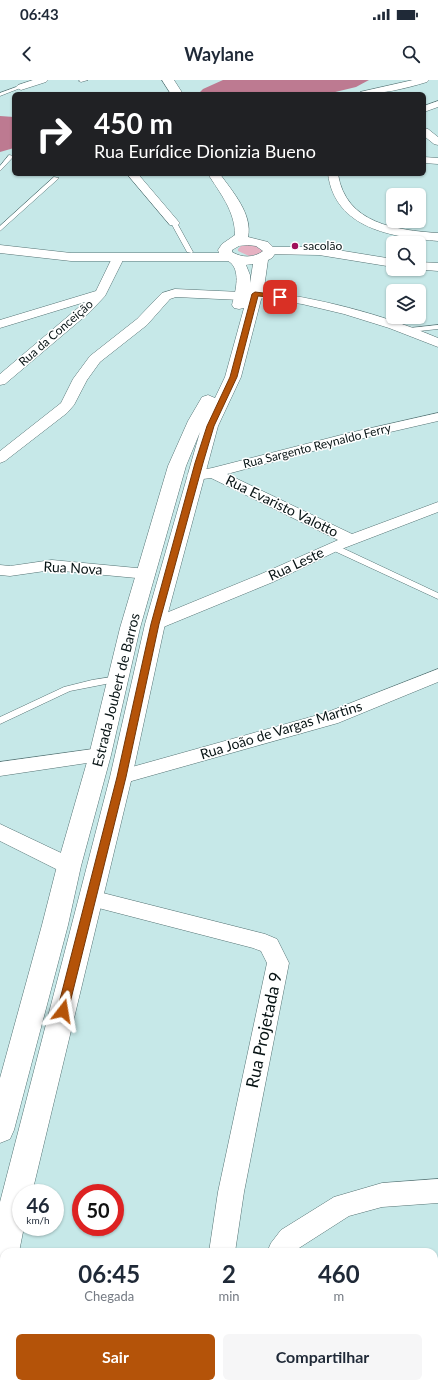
<!DOCTYPE html>
<html lang="pt">
<meta charset="utf-8">
<style>
body{margin:0;font-family:Lato,sans-serif;background:#f6f6f7;color:#1f2937;height:100vh;display:flex;flex-direction:column;font-size:15px;white-space:nowrap}
*{box-sizing:border-box;margin:0}
p{font-size:13px;color:#747a83}
.icon{flex:none;width:22px;height:22px;fill:none;stroke:currentColor;stroke-width:2;stroke-linecap:round;stroke-linejoin:round}
.map{position:relative;flex:1;overflow:hidden}
.details{position:absolute;left:0px;top:1168px;width:438px;height:140px;display:flex;flex-direction:column;background:#fff;border-radius:12px 12px 0 0;box-shadow:0 1px 3px #0004}
.details>*{flex:none}
.banner{position:absolute;left:12px;top:12px;width:414px;height:84px;border-radius:6px;box-shadow:0 1px 3px #0004;background:#202124;color:#fff;overflow:hidden}
.fabs{position:absolute;left:386px;top:108px;display:grid;gap:8px}
.fabs a{display:grid;place-items:center;width:40px;height:40px;border-radius:6px;background:#fff;box-shadow:0 1px 3px #0004;font-size:20px}
.speed{position:absolute;left:12px;top:1104px;display:flex;gap:8px;font-size:20px;font-weight:700;text-align:center}
.speed>*{display:grid;place-content:center;width:52px;height:52px;border-radius:50%;background:#fff;box-shadow:0 1px 3px #0004;line-height:1}
.speed small{font-size:10px;font-weight:400}
.speed .limit{border:6px solid #d22;background:#fff;color:#111}
.pin{position:absolute;display:grid;place-items:center;width:34px;height:34px;color:#fff;margin:-17px;border-radius:8px;box-shadow:0 2px 6px #0006}
.me{position:absolute;width:44px;margin:-22px;rotate:14deg;stroke-linejoin:round;filter:drop-shadow(0 0 3px #0008)}
.turn{display:flex;align-items:center;gap:14px;height:84px;padding:0 16px;font-size:18px}
.turn .icon{width:52px;height:52px;stroke-width:2.5}
.turn b{display:block;font-size:28px;line-height:34px}
.eta{display:flex;justify-content:space-evenly;align-items:center;height:68px;text-align:center}
.eta b{font-size:24px;font-weight:700;line-height:28px}
.action{display:flex;gap:8px;margin-top:auto;padding:8px 16px}
.action a{flex:1;height:46px;border-radius:6px;background:#b45309;color:#fff;font-size:16px;font-weight:700;line-height:46px;text-align:center}
.action a+a{background:#f6f6f7;color:#1f2937}
.status{display:flex;justify-content:space-between;align-items:center;height:28px;padding:0 20px;background:#fff;direction:ltr}
.status svg{height:11px;fill:currentColor}
header{display:flex;justify-content:space-between;align-items:center;height:52px;padding:0 16px;background:#fff;font-size:18px;font-weight:700}
.map>svg:first-child{display:block}
</style>
<div class="status"><b>06:43</b><svg viewBox="0 0 49 12"><path d="M0 12V9h3v3zM5 12V6h3v6zM10 12V3h3v9zM15 12V0h3v12zM26 1h20v11H26zM47 4h2v5h-2z"/></svg></div>
<header><svg class="icon" aria-label="back" viewBox="0 0 24 24"><path d="M15 5l-7 7 7 7"/></svg>Waylane<svg class="icon" aria-label="search" viewBox="0 0 24 24"><circle cx="10" cy="10" r="6"/><path d="M15 15l6 6"/></svg></header>
<div class="map">
<svg width="438" height="1308" viewBox="0 0 438 1308">
<rect width="100%" height="100%" fill="#c6e8e8"/>
<path fill="#e6b1c2" d="M253,163L265,173L249,176L238,171V169L241,166Z"/>
<path fill="#bd7a91" d="M223,0H369L356,7L327,14H198L203,9Z
M0,36L14,37V68L0,72Z"/>
<g fill="none" stroke-linecap="round" stroke-linejoin="round">
<g stroke="#557374" stroke-width="1">
<path id="service" d="M80,0H88L81,2L79,1Z
M19,6L23,7L0,16V13Z
M9,75L14,76L0,91V86Z
M54,97L59,98L0,151V146Z
M172,142L177,143L193,172L192,173L187,172L171,143Z
M438,245V249L410,252L407,250L410,248Z
M330,465H336L438,513V519L330,469L329,467Z
M118,596L122,599L121,601L70,611L0,644V637L64,607L92,600Z"/>
</g>
<g stroke="#557374" stroke-width="1">
<path id="minor" d="M33,0H48L46,2L21,10L16,7L18,5Z
M413,0H429L427,2C404,9 382,14 358,14L360,12Z
M438,21V27L424,32V26Z
M424,48L428,49L438,57V65L434,64L424,56Z
M424,77L438,78V84L424,83Z
M127,94H138L178,141L180,143L178,145H170Z
M328,94H338C346,144 396,150 438,153V161C392,157 335,149 328,94Z
M118,174L122,175L124,178L105,216L90,232L5,304L0,305V294L85,222L0,248V240L96,211L112,178L114,175Z
M175,209L241,212L245,213L247,216L245,219L241,220L176,217L170,219L147,245L100,282L87,300L74,325L67,333L5,381L0,383V371L61,323L73,299L90,276L137,239L162,213Z
M255,210C319,218 379,233 438,258V267L389,248L344,234L302,224L251,217L249,214L251,211Z
M438,333V341L351,361L227,394L352,454L438,422V432L339,470L273,502L161,548L155,550L149,548L146,544L149,540L261,494L338,460L211,398L195,400L190,398L187,395L190,392L212,388L349,353Z
M52,480L147,489L153,490L155,494L153,498L147,499L52,490L10,496L0,495V485L10,486Z
M438,589V602L338,643L121,704L114,702L111,697L114,692L325,633Z
M100,668L107,670L110,675L107,680L0,696V682Z
M0,744L76,780L79,786L76,792L69,794L62,792L0,761Z
M91,810L265,854L277,859L289,883L244,1112L235,1172H209L218,1112L267,883L261,871L253,868L83,824L80,818L83,812Z
M438,1099V1123L382,1127L349,1136L299,1168L296,1172H267L271,1163L281,1150L334,1117L382,1103Z
M206,1304H234L233,1308H205Z"/>
</g>
<g stroke="#557374" stroke-width="1">
<path id="tertiary" d="M0,165L71,173H231L236,174L238,177L236,180L231,181H71L0,173Z
M270,167H319L393,179V187L319,175L265,174L263,171L265,168Z
M419,182L438,183V191L414,189H419Z"/>
</g>
<g stroke="#557374" stroke-width="1">
<path id="secondary" d="M162,0H174L183,14H171Z
M208,94H220C232,111 253,134 248,157L268,162L277,171L272,178L268,180L264,208L241,297L218,346L165,544L132,697L32,1113H21V1147H24L19,1172H4V1202L0,1203V1122L110,697L145,544L200,352L186,386L140,548L111,675L81,786L68,845L14,1050L10,1059L0,1063V998L42,845L57,786L89,675L120,548L168,386L188,341L202,317L208,315L215,318L225,297L244,228L239,229L234,228L232,225C235,213 241,193 231,183C225,178 220,178 218,170L222,164L235,155C235,131 220,113 208,94ZM248,165L256,166L263,171C254,178 242,178 232,172V170L239,166ZM252,184H253L250,203V195L246,185Z"/>
</g>
<use href="#service" fill="#fff" fill-rule="evenodd"/>
<use href="#minor" fill="#fff" fill-rule="evenodd"/>
<use href="#tertiary" fill="#fff" fill-rule="evenodd"/>
<use href="#secondary" fill="#fff" fill-rule="evenodd"/>
</g>
<path fill="#b45309" stroke="#753606" d="M255,212L280,215L283,217L280,218L258,216L237,297L214,346L203,383L159,544L126,697L68,931L66,934L63,935L59,934L57,931L117,697L151,544L195,383L207,346L230,297L252,214Z"/>
<circle fill="#9f0f59" stroke="#fff" stroke-width="1.5" cx="295" cy="166" r="4"/>
<g text-anchor="middle" stroke-width="3" stroke-linejoin="round" paint-order="stroke">
<g font-size="12" fill="#071314" stroke="#fff" text-anchor="start">
<text x="303" y="170">sacolão</text>
</g>
<g font-size="12" fill="#071314" stroke="#fff">
<text transform="translate(56 253) rotate(-41)" y="4">Rua da Conceição</text>
<text transform="translate(317 366) rotate(-14)" y="4">Rua Sargento Reynaldo Ferry</text>
</g>
<g font-size="14" fill="#071314" stroke="#fff">
<text transform="translate(282 426) rotate(26)" y="5">Rua Evaristo Valotto</text>
<text transform="translate(296 484) rotate(-25)" y="5">Rua Leste</text>
<text transform="translate(73 488) rotate(3)" y="5">Rua Nova</text>
<text transform="translate(116 610) rotate(-76)" y="5">Estrada Joubert de Barros</text>
<text transform="translate(281 650) rotate(-17)" y="5">Rua João de Vargas Martins</text>
</g>
<g font-size="17" fill="#071314" stroke="#fff">
<text transform="translate(264 950) rotate(-78)" y="6">Rua Projetada 9</text>
</g>
</g>
</svg>
<div class="fabs">
<a><svg class="icon" aria-label="sound" viewBox="0 0 24 24"><path d="M4 9h4l5-4v14l-5-4H4zM17 9q2 3 0 6"/></svg></a>
<a><svg class="icon" aria-label="search" viewBox="0 0 24 24"><circle cx="10" cy="10" r="6"/><path d="M15 15l6 6"/></svg></a>
<a><svg class="icon" aria-label="layers" viewBox="0 0 24 24"><path d="M12 4l9 5-9 5-9-5zM3 14l9 5 9-5"/></svg></a>
</div>
<div class="speed"><div>46<small>km/h</small></div><div class="limit">50</div></div>
<div class="pin" style="left:280px;top:217px;background:#d93025"><svg class="icon" aria-label="arrive" viewBox="0 0 24 24"><path d="M6 21V4h12l-3 4 3 4H6"/></svg></div>
<svg class="me" style="left:63px;top:931px" viewBox="-20 -20 40 40"><path d="M0-17L14 15 0 8-14 15z" fill="#b45309" stroke="#fff" stroke-width="4"/></svg>
<div class="banner">
<div class="turn"><svg class="icon" aria-label="right" viewBox="0 0 24 24"><path d="M7 20v-9h11M14 6l5 5-5 5"/></svg><div><b>450 m</b>Rua Eurídice Dionizia Bueno</div></div>
</div>
<section class="details">
<div class="eta">
<div><b>06:45</b><p>Chegada</p></div>
<div><b>2</b><p>min</p></div>
<div><b>460</b><p>m</p></div>
</div>
<div class="action"><a>Sair</a><a>Compartilhar</a></div>
</section>
</div>
